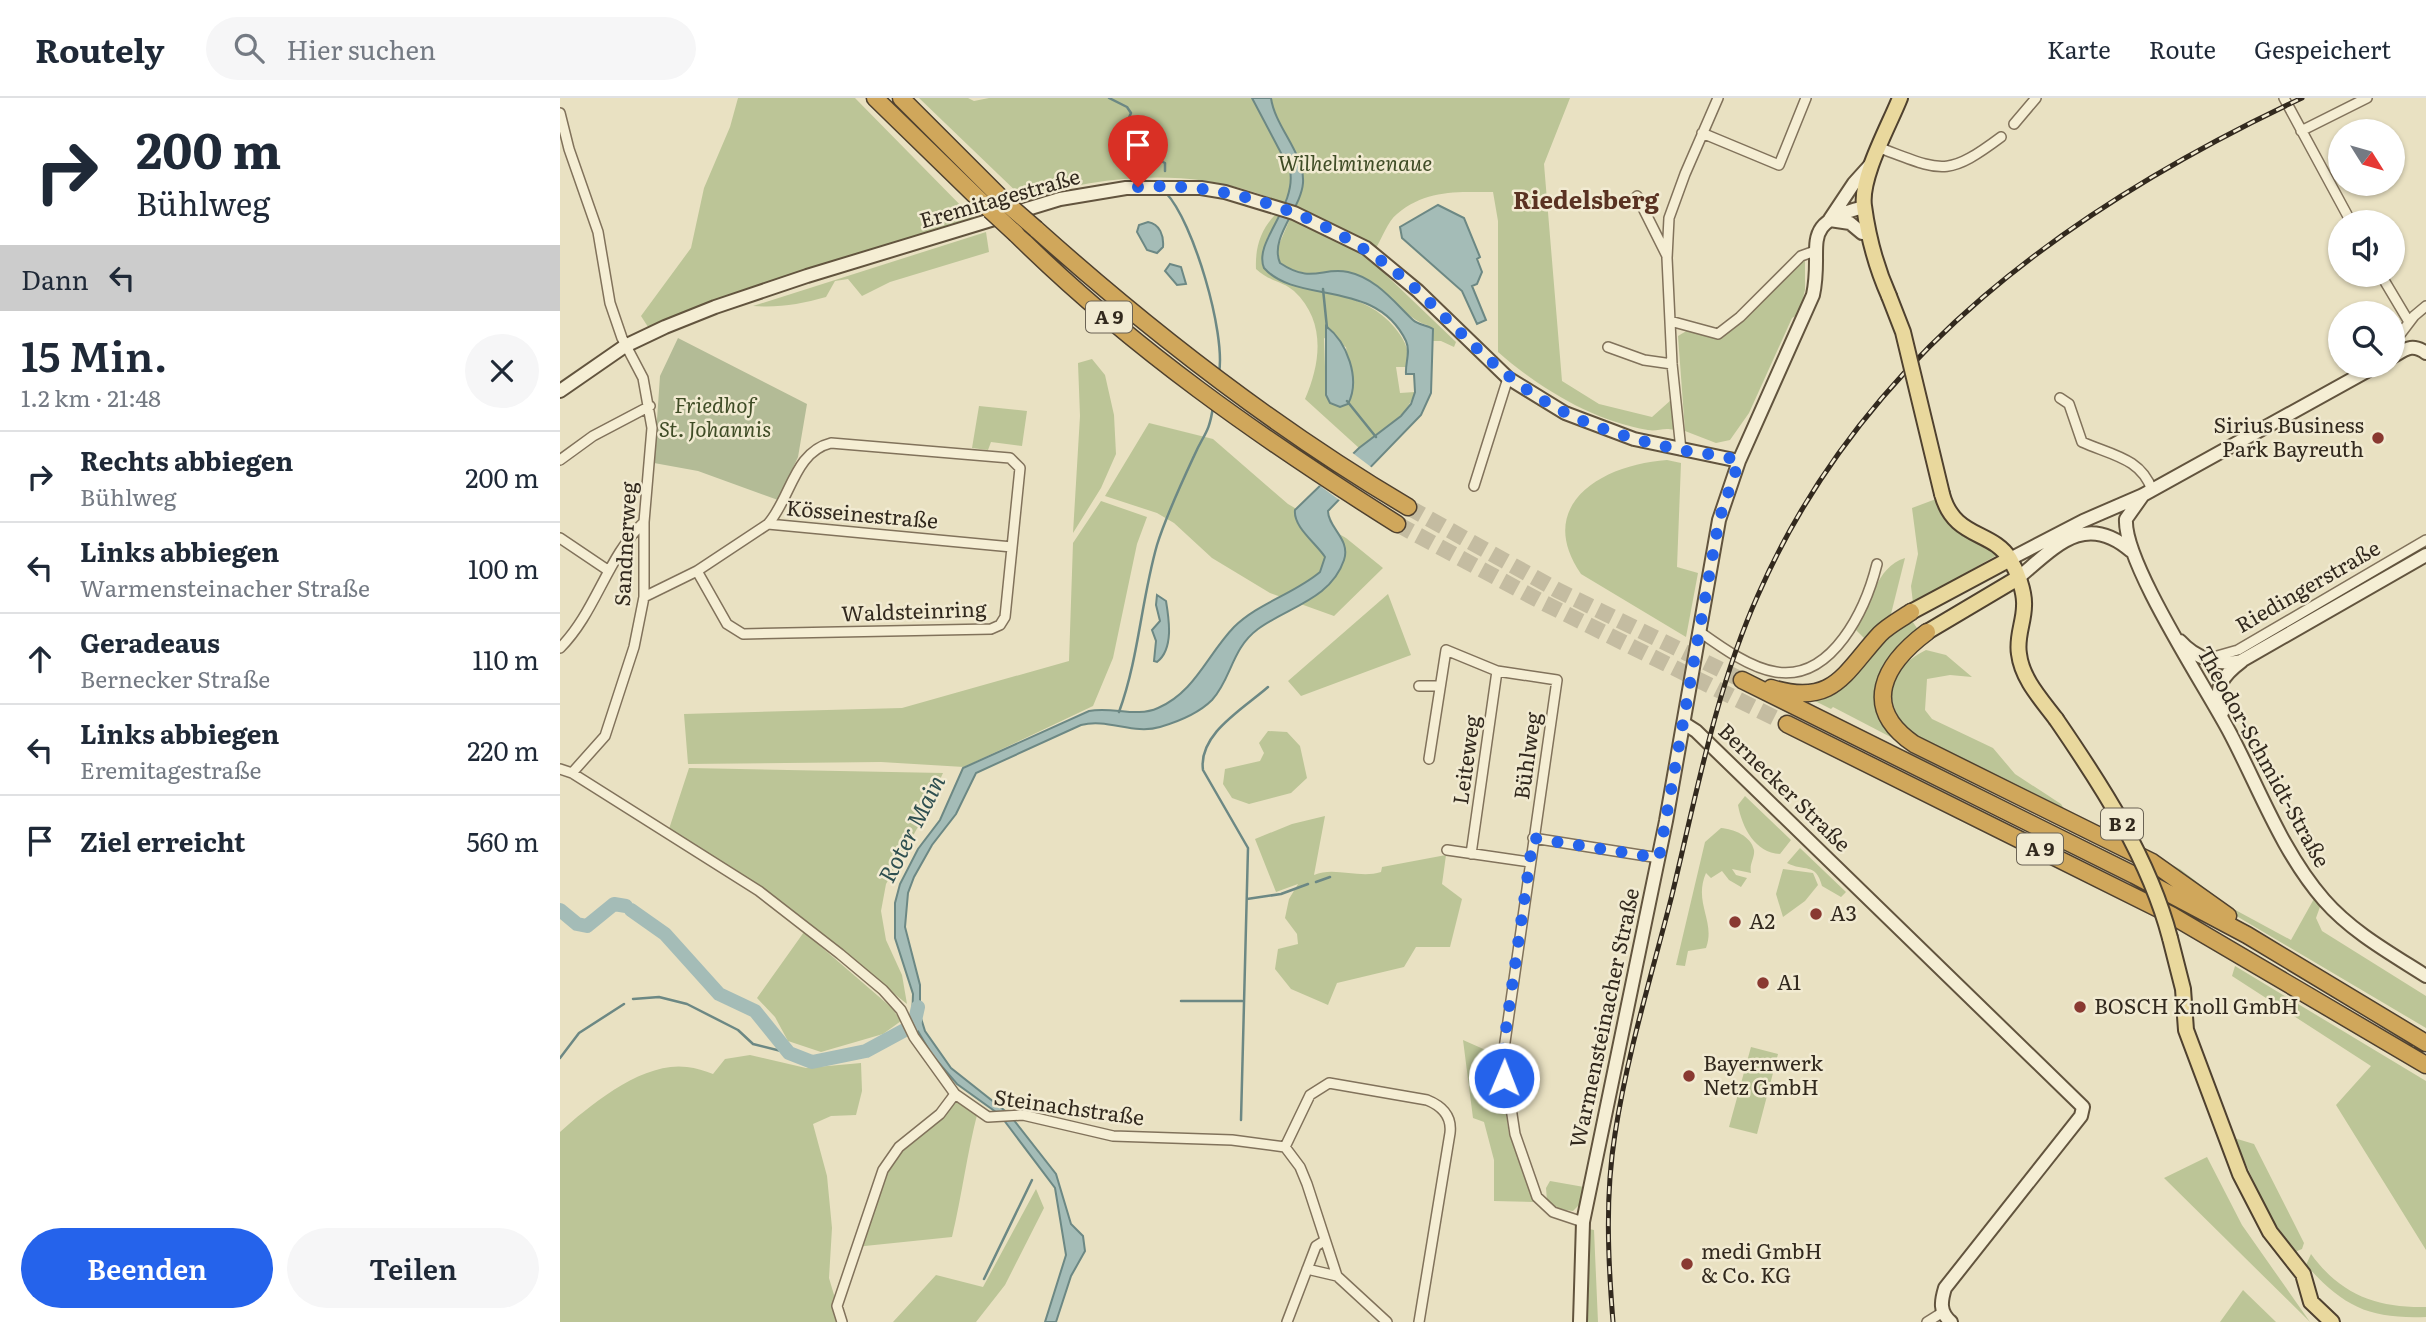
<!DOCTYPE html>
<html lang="de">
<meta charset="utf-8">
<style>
body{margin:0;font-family:Literata,serif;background:#f6f6f7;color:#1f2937;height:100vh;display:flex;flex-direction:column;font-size:26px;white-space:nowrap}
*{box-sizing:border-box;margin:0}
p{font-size:23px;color:#747a83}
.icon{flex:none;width:38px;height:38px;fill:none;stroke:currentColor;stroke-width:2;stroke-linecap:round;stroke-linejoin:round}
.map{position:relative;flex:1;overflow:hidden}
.drawer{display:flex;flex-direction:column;background:#fff;width:560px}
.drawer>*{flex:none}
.banner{background:#fff;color:#1f2937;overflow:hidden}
.needle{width:46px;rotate:127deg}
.buttons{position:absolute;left:1768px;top:21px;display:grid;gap:14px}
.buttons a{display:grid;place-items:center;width:77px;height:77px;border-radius:50%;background:#fff;box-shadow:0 2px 5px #0004;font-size:35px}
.pin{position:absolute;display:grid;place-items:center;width:60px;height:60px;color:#fff;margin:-72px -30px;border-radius:50% 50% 50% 0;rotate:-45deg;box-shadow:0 0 7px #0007}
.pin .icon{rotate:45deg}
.me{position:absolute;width:77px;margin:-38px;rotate:1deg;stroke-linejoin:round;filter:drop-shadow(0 0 5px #0008)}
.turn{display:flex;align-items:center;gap:24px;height:147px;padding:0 21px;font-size:32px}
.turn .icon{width:91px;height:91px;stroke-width:2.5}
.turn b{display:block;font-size:49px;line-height:60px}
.then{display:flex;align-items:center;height:66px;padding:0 21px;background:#0003;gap:14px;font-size:26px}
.round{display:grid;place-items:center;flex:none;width:74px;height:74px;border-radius:37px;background:#f6f6f7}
.summary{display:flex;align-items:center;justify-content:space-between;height:119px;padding:0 21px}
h1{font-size:42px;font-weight:600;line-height:52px}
.cta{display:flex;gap:14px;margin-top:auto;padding:14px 21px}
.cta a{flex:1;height:80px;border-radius:42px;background:#2563eb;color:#fff;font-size:28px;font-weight:600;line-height:80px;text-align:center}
.cta a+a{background:#f6f6f7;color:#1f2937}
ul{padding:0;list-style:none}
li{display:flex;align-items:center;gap:21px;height:91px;padding:0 21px;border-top:2px solid #e0e1e3}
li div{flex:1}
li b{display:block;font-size:26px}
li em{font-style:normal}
header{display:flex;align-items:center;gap:42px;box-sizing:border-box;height:98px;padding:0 35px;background:#fff;border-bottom:2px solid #e0e1e3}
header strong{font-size:33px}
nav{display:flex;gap:38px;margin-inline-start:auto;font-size:24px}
.search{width:490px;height:63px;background:#f6f6f7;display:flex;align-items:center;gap:18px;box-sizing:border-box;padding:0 24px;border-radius:38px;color:#747a83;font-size:26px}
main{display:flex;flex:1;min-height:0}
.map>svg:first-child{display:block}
</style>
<header>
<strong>Routely</strong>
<div class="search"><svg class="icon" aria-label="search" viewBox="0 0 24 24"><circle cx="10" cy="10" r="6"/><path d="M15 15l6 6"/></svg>Hier suchen</div>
<nav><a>Karte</a><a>Route</a><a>Gespeichert</a></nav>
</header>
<main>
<section class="drawer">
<div class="banner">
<div class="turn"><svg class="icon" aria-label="right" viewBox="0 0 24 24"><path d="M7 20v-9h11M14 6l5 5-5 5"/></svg><div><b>200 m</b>Bühlweg</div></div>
<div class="then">Dann<svg class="icon" aria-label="left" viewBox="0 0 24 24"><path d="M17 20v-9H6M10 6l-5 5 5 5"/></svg></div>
</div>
<div class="summary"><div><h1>15 Min.</h1><p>1.2 km · 21:48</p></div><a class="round"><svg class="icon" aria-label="close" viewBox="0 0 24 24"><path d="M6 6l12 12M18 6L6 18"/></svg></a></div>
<ul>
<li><svg class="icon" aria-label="right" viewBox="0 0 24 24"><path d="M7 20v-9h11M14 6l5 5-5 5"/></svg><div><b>Rechts abbiegen</b><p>Bühlweg</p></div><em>200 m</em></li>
<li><svg class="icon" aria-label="left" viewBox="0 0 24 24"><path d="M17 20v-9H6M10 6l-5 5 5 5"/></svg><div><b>Links abbiegen</b><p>Warmensteinacher Straße</p></div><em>100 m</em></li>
<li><svg class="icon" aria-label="ahead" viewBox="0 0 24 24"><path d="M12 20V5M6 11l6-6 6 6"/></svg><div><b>Geradeaus</b><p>Bernecker Straße</p></div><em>110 m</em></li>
<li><svg class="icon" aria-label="left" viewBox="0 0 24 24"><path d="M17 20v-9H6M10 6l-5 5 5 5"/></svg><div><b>Links abbiegen</b><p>Eremitagestraße</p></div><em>220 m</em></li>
<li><svg class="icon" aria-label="arrive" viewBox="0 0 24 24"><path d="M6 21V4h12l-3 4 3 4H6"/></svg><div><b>Ziel erreicht</b></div><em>560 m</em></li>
</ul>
<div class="cta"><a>Beenden</a><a>Teilen</a></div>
</section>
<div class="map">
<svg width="1866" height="1224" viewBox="0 0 1866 1224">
<rect width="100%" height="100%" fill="#e9e1c2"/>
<path fill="#bcc597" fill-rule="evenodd" d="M178,0H295L413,120L90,232L81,218L131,150L144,90L170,29Z
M359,0H408L414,3L429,0H1010L984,66L1002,283L1039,306L1092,319L1111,302L1114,332C1103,329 1097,334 1088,332C1033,323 979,290 938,254V123L933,94C898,94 866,91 837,116C828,123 822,140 816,150C775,130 734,106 690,93C617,70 536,79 464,101Z
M717,115L721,117L707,140L718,181C759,198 804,192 835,230C846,244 850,252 846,269H836L840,295L855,294C846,320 821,335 799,350L745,301C761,264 766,223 734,193C723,183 708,183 696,171C695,149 701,130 717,115ZM764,240L786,249L791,285L766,297Z
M730,121L802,154L896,244L894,249L881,243H870L867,227C847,222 822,187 795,176C769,166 752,186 720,165L717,151Z
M426,134L429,154L330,184L302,198L288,181L275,183L266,199C241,206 219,210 193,208Z
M1245,160V192L1239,216L1232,220L1189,315L1170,342L1156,345L1125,333L1118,238L1128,232L1153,240L1166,235Z
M532,261L545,277L554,317L556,356L541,390L513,435L520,318L518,265Z
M419,308L467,313L462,348L431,344L428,352L412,350Z
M589,325L653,341L728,406L786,440L823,470L774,518L710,495L652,460L614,425L597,415L545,398Z
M1107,362L1121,365L1117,469L1138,475L1126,539L1021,476C973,406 1044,366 1107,362Z
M1376,401L1385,422L1437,457L1353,505L1351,488L1358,456L1352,410Z
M541,403L587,419L577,446L553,560L533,608L404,669L321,664L128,666L124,616L342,610L509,563L513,445Z
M1345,460L1331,516L1307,543L1296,532C1311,508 1315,469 1345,460Z
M828,496L851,557L741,598L728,583Z
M1350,520L1359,533C1331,552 1317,570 1318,605L1371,660L1273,609L1271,611L1247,599L1293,579L1324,542Z
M1366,552L1386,557L1412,579L1390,577L1367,581L1365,612L1372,621L1433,650L1455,676L1501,706L1508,717L1349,637C1323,600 1325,573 1366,552Z
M708,633L727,634L740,648L747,680L731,695L689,706L672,700L663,686L665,671L700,663L704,655L699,645Z
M129,670L383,675L359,727L326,786L321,813L326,842L342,877L347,906L199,789L109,731Z
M1185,698L1231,742L1220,756C1195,755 1182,729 1178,707Z
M765,718L754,777C774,768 799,781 821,774L822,769L886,757L882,786L902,801L890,849H856L844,869L777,885L768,907L731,891L715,871L718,851L738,846L737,836L725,820L729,801L738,786L716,794L695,741L732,726Z
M1161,730C1174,731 1191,738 1194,752C1195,760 1189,766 1191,775L1172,771L1176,777L1187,780L1181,789L1169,782L1162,773L1151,780L1146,775C1133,805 1156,823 1146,850L1128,853L1125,868L1116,867L1145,744Z
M1240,750L1286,794L1281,799L1262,788C1256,764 1244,774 1227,765Z
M1598,760L1620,771L1668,808L1731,842L1755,799L1761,806L1756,820L1762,833L1866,898V930L1668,813Z
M1223,771L1253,775L1258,787L1245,803L1223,819L1216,796Z
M244,834L332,910L341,923L323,936L261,954L228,943L215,919L197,900Z
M1675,868L1866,983V1152L1776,1007L1811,968L1672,878Z
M903,942L937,957L949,1036L975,1104L934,1103V1062L924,1024L913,1020Z
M1191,949L1218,956L1197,1036L1169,1029Z
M190,957L246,970L301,965L302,993L296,1017L271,1018L253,1026L267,1078L272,1130L269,1180L282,1224H0V1034C30,1007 83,963 127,969C136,970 145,973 153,976L165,961Z
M395,996L418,1013C407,1055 402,1097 392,1139L295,1149L323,1072Z
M1674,1040L1694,1046L1744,1145L1742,1151L1735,1154L1709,1117Z
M1647,1059L1682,1127L1750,1224L1604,1080Z
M990,1083L1024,1089L1021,1105L1013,1113L999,1111L987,1103L986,1090Z
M476,1091L484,1110L445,1187L416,1224H333L376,1177L423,1189Z
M1029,1131L1034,1132L1038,1224H1028Z
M1751,1156C1781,1197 1817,1210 1866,1209V1219C1809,1221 1784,1209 1746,1167Z
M1683,1192L1716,1224H1660Z"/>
<path fill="#b3bb96" d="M118,240L247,306L238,359L218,402L138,373L94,365L100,278Z"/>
<path fill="#a4bcb7" stroke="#6c8884" stroke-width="2" d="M692,0H711C715,29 745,56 743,85C741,111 709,140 720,165C753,187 762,168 788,174C816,180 834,204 853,222C858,227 867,227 873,231L871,295L861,317L768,413C768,430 791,441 784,462C771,501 728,509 698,531C671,551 672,580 652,602C639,615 617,624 600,629C573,637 548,620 521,627L416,675L396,716L372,747L354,779L348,795L345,829L360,887V917L365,933L391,970L449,1016L496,1076L511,1126L523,1138L525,1153L511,1178L496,1224H485L506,1157L495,1090L440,1017L397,986L372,957L352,923L353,896L335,840V805L340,786L358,751L380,722L403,670L529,613C552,608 576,620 598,610C635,594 647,557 674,529C698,505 734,496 760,474L765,459C756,445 733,429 735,412L799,350L841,318L851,306L855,294L854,276H846C845,265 851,254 846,243C816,180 737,207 704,170C693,144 737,109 730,72Z
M878,107L904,120L920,159L917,161L922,174L917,186L912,188L926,222L917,226L902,193L842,140L840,129Z
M588,124C600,126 604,138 603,149L597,155L587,152L577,134L579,127Z
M610,166L621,169L626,186L617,187L605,173Z
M766,228C787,244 801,281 788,306L780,309L770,305L766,297Z
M597,497L606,503C609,521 614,551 597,564L594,563L596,543L592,532L600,523L596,507Z"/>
<path fill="#e9e1c2" d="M790,353L815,372L782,404L756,385Z"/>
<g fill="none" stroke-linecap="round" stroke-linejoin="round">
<path stroke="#6c8884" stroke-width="2.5" d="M549,0L567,9L571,15L562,36L567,44L582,55
M601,63L605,65V73
M606,95C633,123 666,235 659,275
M763,191L767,230
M787,303L816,339
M559,614C579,559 581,503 597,447C606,418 621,386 634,358C644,335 649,336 653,309
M756,784L770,779
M687,801L721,796L748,786
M73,901L99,899L127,906L178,932L193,946L229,955
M621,903H682
M0,960L19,935L64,906
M681,1022L688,750L643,672C638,636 683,611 708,589
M424,1181L472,1082"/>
<path stroke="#a4bcb7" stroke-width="14" d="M0,812L17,826L27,828L54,806L66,808
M71,812L105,836L159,896L195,913L229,955L252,964L306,953L354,927L358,909"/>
<path stroke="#c4bca1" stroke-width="16" stroke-dasharray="16 8" stroke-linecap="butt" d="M848,409L997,492L1182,582
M837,426L982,504L1227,626"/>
<g stroke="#81725b" stroke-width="12">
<path id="street" d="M1724,0L1791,124
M0,15L9,51L38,134L50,205L62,240L83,280L92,330L84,424V499L74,549L45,638L12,675
M1454,26L1476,0
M1741,33L1807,0
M1142,35L1219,67L1246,0
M1320,50C1382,73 1386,80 1441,39
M1077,98L1107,158
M1821,177L1849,224
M1110,223L1158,236L1180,219L1241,158L1255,153
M1832,247L1854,218L1866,208
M1048,249L1084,262L1112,266
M1500,300L1509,306L1522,344C1551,357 1581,360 1592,392
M1121,352L1112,266L1107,160L1109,120L1125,76L1158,0
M0,362L33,338L90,308
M914,388L948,280
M0,440L49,473
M137,473L167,526L183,536L431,531L440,527L445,519L460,370L450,360L271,345C234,354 231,400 208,426
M84,499L137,473L208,426L452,449
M1140,534C1161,549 1190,570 1216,574C1273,583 1306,510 1317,466
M0,550C36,514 47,459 84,424
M1650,560L1678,552L1866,442
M859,588H879
M869,661L886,552L937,573L997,582L943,958L955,1036L977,1099L993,1114L1023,1124
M0,671L12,675L199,793L280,856L323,892L341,912L354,939L395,996L428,1019L463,1017L553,1038L672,1042L725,1049L740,1069L747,1086L777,1178L827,1224
M973,740L1099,760
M887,752L969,764
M911,756L937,573
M725,1049L750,997L769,985L867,1002C882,1008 892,1018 890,1035L859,1224
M747,1171L777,1178
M282,1224L277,1208L323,1072L339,1049L380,1016L395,996
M727,1224L756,1148L764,1143
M1367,1224L1383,1214"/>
</g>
<g stroke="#62543e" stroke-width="16">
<path id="secondary" d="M1270,121L1294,85L1312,65
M1270,122L1290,125L1302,135
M1832,259C1846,251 1852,245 1866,255
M0,293L65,248L105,229L155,209L247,178L500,101L566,90H641L665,94L734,115L806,150L858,193L948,280L1005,315L1074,341L1179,363
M1583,397L1566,421C1563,464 1647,591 1670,635C1699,690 1722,754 1764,802C1792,834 1830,855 1866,878
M1450,461L1523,423L1583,397L1816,268
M1458,480C1495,449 1525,413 1571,453
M1620,543C1635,560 1658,568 1681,563L1866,457
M1662,615C1653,590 1662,578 1682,563
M1125,626L1136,633L1523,1009L1521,1018L1385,1190C1381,1203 1379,1214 1391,1224
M1020,1224L1023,1124L1106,723L1159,422L1179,363L1253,197C1264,146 1236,126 1304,109"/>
</g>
<g stroke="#4f412f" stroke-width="18">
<path id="primary" d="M1329,198C1317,171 1308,138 1304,108C1300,79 1329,28 1340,0
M1382,396C1394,441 1432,432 1450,461C1457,473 1465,494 1464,508C1464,524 1456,539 1459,556C1462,581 1481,601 1496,621
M1351,514L1450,461
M1367,534L1458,480
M1610,840L1623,891L1626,932L1680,1076L1710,1134L1743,1176L1751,1204L1772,1224"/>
</g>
<g stroke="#4f412f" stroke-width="19">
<path id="highway" d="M315,0L430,112
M341,0L446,105
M476,131C592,235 713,329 848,409
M456,136C570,249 702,341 837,426
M1367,534C1324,566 1300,609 1354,646L1592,764L1668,818
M1182,582L1574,777L1687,837L1866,945
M1211,590C1274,609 1284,575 1320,536C1329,527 1341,521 1351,514
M1227,626L1611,817L1866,967"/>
</g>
<use href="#street" stroke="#f5eed4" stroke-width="9"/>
<use href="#secondary" stroke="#f5eed4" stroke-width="12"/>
<use href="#primary" stroke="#e9d89d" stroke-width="14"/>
<use href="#highway" stroke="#d0a75b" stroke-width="16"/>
<g stroke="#32291e" stroke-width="5">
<path id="rail" d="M1053,1224C1048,1161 1045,1098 1055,1036C1067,957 1091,879 1111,801C1136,699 1155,593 1198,497C1303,257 1512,108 1742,0"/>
</g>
<use href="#rail" stroke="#f1ead1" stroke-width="2.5" stroke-dasharray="8" stroke-linecap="butt"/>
<g stroke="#4f412f" stroke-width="18" stroke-linecap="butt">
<path id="primary-bridge" d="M1329,198L1343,234L1382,396
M1496,621C1542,688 1589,760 1610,840"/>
</g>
<g stroke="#4f412f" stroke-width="19" stroke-linecap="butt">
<path id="highway-bridge" d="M446,105L476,131
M430,112L456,136"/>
</g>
<use href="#primary-bridge" stroke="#e9d89d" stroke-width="14"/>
<use href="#highway-bridge" stroke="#d0a75b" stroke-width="16"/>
</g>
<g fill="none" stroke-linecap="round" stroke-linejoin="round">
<path stroke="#2563eb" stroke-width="12" stroke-dasharray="0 21.6" d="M578,89C679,82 786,125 859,194C899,232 935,273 983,302C1026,329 1074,342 1122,352C1141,356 1161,356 1179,363L1159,422L1099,760L973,740L943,952L944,980"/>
</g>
<g fill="#893931" stroke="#f1ead1" stroke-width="2.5">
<circle cx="1818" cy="340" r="7"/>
<circle cx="1256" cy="816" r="7"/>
<circle cx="1175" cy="824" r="7"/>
<circle cx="1203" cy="885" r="7"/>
<circle cx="1520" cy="909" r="7"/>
<circle cx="1129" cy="978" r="7"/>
<circle cx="1127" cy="1166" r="7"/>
</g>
<g text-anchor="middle" stroke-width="5" stroke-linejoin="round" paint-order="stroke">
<g fill="#f1ead1" stroke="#6b6354" stroke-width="2">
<rect x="526" y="203.5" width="46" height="31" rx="5"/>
<rect x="1541" y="710.5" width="42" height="31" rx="5"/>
<rect x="1457" y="735.5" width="46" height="31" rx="5"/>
</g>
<g font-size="19" font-weight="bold" fill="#32291e">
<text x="549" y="226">A 9</text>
<text x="1562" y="733">B 2</text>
<text x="1480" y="758">A 9</text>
</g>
<g font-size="21" font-style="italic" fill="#3f4c26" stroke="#f1ead1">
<text x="795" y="73">Wilhelminenaue</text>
<text x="155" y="315">Friedhof<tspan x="155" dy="24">St. Johannis</tspan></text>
</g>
<g font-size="21" fill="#32291e" stroke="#f1ead1">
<text transform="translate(440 101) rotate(-16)" y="7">Eremitagestraße</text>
<text transform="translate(302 417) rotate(5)" y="7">Kösseinestraße</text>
<text transform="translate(66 446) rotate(-87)" y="7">Sandnerweg</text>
<text transform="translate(1748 489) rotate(-30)" y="7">Riedingerstraße</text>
<text transform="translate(354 514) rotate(-2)" y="7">Waldsteinring</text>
<text transform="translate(968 658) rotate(-82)" y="7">Bühlweg</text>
<text transform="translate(1703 659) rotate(61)" y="7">Theodor-Schmidt-Straße</text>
<text transform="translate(907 662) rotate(-82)" y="7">Leiteweg</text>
<text transform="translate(1224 690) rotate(44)" y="7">Bernecker Straße</text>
<text transform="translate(1045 920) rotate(-78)" y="7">Warmensteinacher Straße</text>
<text transform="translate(509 1010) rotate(8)" y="7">Steinachstraße</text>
</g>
<g font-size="21" fill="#32291e" stroke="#f1ead1" text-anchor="start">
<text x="1804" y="335" text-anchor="end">Sirius Business<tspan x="1804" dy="24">Park Bayreuth</tspan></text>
<text x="1270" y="823">A3</text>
<text x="1189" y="831">A2</text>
<text x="1217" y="892">A1</text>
<text x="1534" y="916">BOSCH Knoll GmbH</text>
<text x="1143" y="973">Bayernwerk<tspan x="1143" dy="24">Netz GmbH</tspan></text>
<text x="1141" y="1161">medi GmbH<tspan x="1141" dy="24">&amp; Co. KG</tspan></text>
</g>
<g font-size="23" font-style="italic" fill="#2e4f50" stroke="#f1ead1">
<text transform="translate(352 731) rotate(-63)" y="8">Roter Main</text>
</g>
<g font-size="24" font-weight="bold" fill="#5a3222" stroke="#f1ead1">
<text x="1026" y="111">Riedelsberg</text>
</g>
</g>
</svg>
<div class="buttons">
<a><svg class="needle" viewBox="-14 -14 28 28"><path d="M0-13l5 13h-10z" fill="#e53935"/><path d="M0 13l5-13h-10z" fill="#747a83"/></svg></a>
<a><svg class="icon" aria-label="sound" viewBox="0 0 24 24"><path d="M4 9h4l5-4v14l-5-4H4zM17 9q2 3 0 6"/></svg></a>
<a><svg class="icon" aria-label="search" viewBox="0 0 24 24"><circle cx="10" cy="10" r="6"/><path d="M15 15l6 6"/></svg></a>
</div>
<div class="pin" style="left:578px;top:89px;background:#d93025"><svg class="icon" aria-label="arrive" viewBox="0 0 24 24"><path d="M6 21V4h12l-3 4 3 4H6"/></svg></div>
<svg class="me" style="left:944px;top:980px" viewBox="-20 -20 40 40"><circle r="17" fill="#2563eb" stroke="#fff" stroke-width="3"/><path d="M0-11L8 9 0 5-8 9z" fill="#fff"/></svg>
</div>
</main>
